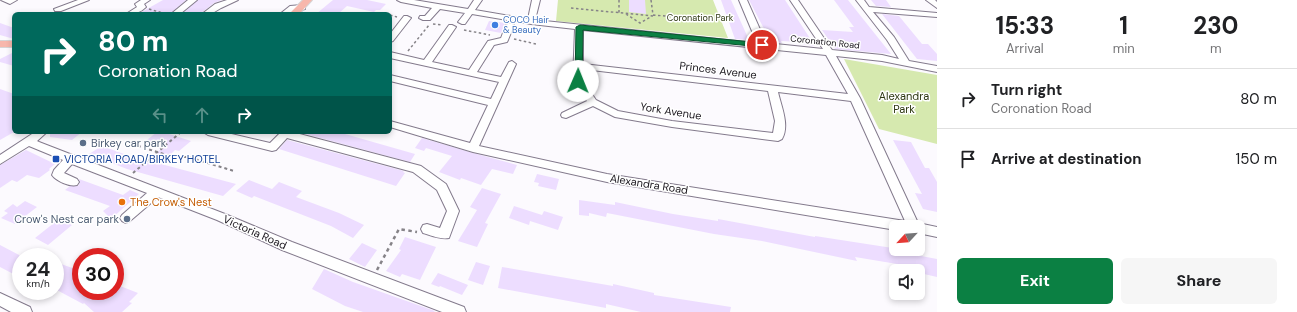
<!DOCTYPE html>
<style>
body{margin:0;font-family:"DM Sans",sans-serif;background:#f6f6f6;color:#202124;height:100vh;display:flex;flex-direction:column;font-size:15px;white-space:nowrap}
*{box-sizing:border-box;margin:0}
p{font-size:13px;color:#757577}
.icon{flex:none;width:22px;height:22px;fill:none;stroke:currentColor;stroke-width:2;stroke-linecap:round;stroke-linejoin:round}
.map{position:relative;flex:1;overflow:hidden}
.panel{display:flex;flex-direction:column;background:#fff;width:360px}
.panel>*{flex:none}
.banner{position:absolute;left:12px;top:12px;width:380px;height:122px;border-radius:6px;box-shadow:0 2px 6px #0003;background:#00695c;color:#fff;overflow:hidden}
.needle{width:26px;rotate:244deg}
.fabs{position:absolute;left:889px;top:220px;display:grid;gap:8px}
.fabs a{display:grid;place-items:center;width:36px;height:36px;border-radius:6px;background:#fff;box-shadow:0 2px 6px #0003;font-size:20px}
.speed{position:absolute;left:12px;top:248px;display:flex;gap:8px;font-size:20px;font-weight:700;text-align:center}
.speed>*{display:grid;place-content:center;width:52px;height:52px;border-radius:50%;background:#fff;box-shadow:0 2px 6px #0003;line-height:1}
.speed small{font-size:10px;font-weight:400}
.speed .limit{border:6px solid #d22;background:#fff;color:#111}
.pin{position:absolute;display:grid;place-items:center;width:34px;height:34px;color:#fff;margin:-17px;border:2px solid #fff;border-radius:50%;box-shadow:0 1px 4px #0007}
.me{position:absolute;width:44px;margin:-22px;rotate:1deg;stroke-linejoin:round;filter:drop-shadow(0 0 3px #0008)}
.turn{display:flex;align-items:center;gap:14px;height:84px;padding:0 20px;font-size:18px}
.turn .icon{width:52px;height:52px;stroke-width:2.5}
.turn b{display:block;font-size:28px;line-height:34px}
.lanes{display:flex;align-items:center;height:38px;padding:0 20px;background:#0003;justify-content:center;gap:20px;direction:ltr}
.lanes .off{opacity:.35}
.eta{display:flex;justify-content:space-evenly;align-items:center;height:68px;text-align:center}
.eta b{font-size:24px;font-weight:700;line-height:28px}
.primary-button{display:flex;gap:8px;margin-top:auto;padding:8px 20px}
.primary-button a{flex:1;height:46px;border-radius:6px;background:#0b8043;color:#fff;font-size:16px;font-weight:700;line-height:46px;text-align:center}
.primary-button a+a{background:#f6f6f6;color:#202124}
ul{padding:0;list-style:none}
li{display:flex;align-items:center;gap:12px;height:60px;padding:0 20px;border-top:1px solid #e0e0e0}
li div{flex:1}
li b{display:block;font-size:15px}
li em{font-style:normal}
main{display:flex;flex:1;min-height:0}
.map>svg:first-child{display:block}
</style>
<main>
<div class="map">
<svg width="937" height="312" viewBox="0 0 937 312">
<rect width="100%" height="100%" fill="#fcfafe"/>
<path fill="#d6e9af" d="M558,0H713L728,38L556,21Z
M844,59L937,75V144L879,129Z"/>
<path fill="#edddff" d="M163,0H186L170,14H138Z
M198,0H222L214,3L200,14H182Z
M333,0H367L386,4L380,10H376L374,12L347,6L338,14H316Z
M629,0H645L646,14L629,12Z
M721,0H731L749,40L735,39Z
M749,0H785L815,46L802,44L801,42L781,41L782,43L771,42Z
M834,0H848L891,54L835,49L822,30L853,32L849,27H854Z
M871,0H886L891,7L876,6Z
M882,14L899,16L922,44H928L937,54V61L917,59Z
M489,21L506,23L501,33L485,30Z
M0,23L14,28V39L0,35Z
M14,52V66L0,62V59Z
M0,89L14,94V132L0,140Z
M50,132H82L72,140L50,137Z
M157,132H163L191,141L179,151L175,150L161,164L236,184L223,196L127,169L89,154L102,146L146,162L161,149L143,143Z
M298,132H338L415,154L410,162Z
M422,138L473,153L517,165L513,174L492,169L481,185L461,178L460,180L439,172L452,156L426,148L424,151L415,148Z
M287,140L404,171L403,172L405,173L396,186L279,149Z
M893,140L911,142L925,168H929L937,182V212L923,209L915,193L922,194Z
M26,150L55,164L49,169L50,170L39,178L27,175L17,182L12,180L0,188V165Z
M537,174L559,179L556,190L538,186L539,183L534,182Z
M79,179L123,195L130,190L139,194L111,219L103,211L110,206L65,190L70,186H78L80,183Z
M249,180L272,189L279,182L302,191L296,197L339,213L364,225L353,238L331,226L254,196L252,198L236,191Z
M482,188L501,194L485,223L488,224L477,247L458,241L477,210L470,207Z
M579,200L615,205V202L673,214L718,221V219L815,237V236L899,249L900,252L937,259V277L924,274L921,268L855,257L857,261L762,241L714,234L607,213L606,217L589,213V216L579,215Z
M25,201L37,207L15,224L1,218L8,213L4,211L13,204L17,207Z
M514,206L542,215L544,211L563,217L558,230L530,221L529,225L509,218Z
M59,219L72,225L48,245L35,238Z
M405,237L436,247L420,280L402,274L400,277L386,271L401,250L399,249Z
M362,243L377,250L365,267L349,259Z
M0,245L21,256V278L0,267Z
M476,262L490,266L483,285L468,280Z
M61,264L81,271V291H115V284L138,293L129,302L132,303L122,312H94L84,303L83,304L55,289V269Z
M502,267L613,286V284L654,293V295L731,307L730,312H641L606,304V308L498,288Z
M324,269L353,282L435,311L434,312H363L345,306L312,289Z
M438,273L468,285L462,295L440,286L439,287L431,284Z"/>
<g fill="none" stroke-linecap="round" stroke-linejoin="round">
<g stroke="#837a8c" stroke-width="2">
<path id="minor" d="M1,0H17L10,4Z
M78,0H89L61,11H55L54,9Z
M141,0H150L144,4L146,7C140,13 134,14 126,14L137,7L135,4Z
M188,0H197L180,14H171Z
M227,0H238L221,8L211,14H202L215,4Z
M397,0H414L468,9L474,0H482L475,10L528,19L532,0H540L535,20L757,43L739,0H747L766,43L823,49L790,0H798L832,50L882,55L899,59L887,40L856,0H864L869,7L937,13V17L873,12L894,37L909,61L937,66V72L882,61L836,56L860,98L918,223L937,227V237L918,233V227H896V230L607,182L473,152L390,127V121L470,143L488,105L390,81V75L491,99L499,82L390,58V52L424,60L449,25H452L456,27L432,62L469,70L488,41L501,38L506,25L510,23L514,25L508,40L507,42L494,45L477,72L501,77L509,62L512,61L516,64L479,146L607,174L905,221L851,101L778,92C781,106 790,125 782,139L778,141L672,127L615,117L593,106L566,118L562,117L561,115L562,113L587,101L573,81L575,29L531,24L472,14L465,24H462L458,22L465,13L440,9L430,20H423L419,18L420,16H425L432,8L401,2ZM583,30L826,55L848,94L583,64ZM583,69L768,91L775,121L773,133L672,121L618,111L596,100L583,81Z
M926,0H935L937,2V8Z
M302,5H305V9C296,11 289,14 280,14L290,6Z
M404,16H407L411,18L393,41L390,42V34Z
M35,132H47L37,141L39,142L225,214L292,242L464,307L466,312H442L282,250L217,220L158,197L130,221L126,223L122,221L120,218L122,215L147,193L72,164L64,173L77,179L79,182L77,185C70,187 56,181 52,175L54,170L63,160L29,146L0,164V155Z
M203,132H223L270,143L281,132H292L421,166L446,184L459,211L449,238C441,240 430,235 423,233L421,229L423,225L427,224L440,228L447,211L437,190L413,172L287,138L276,150L272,151L208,135Z
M0,293L30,307L32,312H11L0,306Z"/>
</g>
<g stroke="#d6d5d6" stroke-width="2">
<path id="major" d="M303,0H312L299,14H289Z
M0,41H14V47H0Z"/>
</g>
<path stroke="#868388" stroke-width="1.5" stroke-dasharray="2.5 2.5" stroke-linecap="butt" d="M619,0V13
M651,0L653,15
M571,8L653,16
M149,9L166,14
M626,14L640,23L652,16
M390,15L397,17
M653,15L701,19
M433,24L442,25
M464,30L490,35
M514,39L536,44
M408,51L429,25"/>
<path stroke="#868388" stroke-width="2" stroke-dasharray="3 3" stroke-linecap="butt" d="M132,144L173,157H188L234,171
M133,173L181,132"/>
<path stroke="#868388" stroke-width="2.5" stroke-dasharray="3.5 3.5" stroke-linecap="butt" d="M377,270L399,229L417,232"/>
<use href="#minor" fill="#fff" fill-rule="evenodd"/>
<use href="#major" fill="#f7b7ac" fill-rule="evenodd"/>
</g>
<path fill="#0b8043" stroke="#07532c" d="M580,25L762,43L766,45L762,47L583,30L582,81L578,84L575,81L576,27Z"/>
<circle fill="#3f7fe0" stroke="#fff" stroke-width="1.5" cx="495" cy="25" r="4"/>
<g fill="#5c6f8a" stroke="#fff" stroke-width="1.5">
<circle cx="83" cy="143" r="4"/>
<circle cx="127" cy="219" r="4"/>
</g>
<rect fill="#1a4fb4" stroke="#fff" stroke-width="1.5" x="52" y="155" width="8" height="8" rx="2"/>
<circle fill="#e8710a" stroke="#fff" stroke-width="1.5" cx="122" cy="202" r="4"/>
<g text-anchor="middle" stroke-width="3" stroke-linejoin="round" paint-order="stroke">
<g font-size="9" fill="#2e3812" stroke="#fff">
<text x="700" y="21">Coronation Park</text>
</g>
<g font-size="9" fill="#366cbe" stroke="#fff" text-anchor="start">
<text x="503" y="23">COCO Hair<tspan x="503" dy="10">&amp; Beauty</tspan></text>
</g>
<g font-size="9" fill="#19151c" stroke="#fff">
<text transform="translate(825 42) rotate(6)" y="3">Coronation Road</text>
</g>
<g font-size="11" fill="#19151c" stroke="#fff">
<text transform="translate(718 70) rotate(7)" y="4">Princes Avenue</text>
<text transform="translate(671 111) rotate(9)" y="4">York Avenue</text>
<text transform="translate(649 184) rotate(9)" y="4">Alexandra Road</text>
<text transform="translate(255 232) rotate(24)" y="4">Victoria Road</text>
</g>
<g font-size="11" fill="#2e3812" stroke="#fff">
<text x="904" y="100">Alexandra<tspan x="904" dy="13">Park</tspan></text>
</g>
<g font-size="11" fill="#4e5e75" stroke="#fff" text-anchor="start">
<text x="91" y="147">Birkey car park</text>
<text x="119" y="223" text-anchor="end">Crow's Nest car park</text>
</g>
<g font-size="11" fill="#164399" stroke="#fff" text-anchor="start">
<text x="64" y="163">VICTORIA ROAD/BIRKEY HOTEL</text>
</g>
<g font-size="11" fill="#c56008" stroke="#fff" text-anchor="start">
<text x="130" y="206">The Crow's Nest</text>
</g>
</g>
</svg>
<div class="fabs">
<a><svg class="needle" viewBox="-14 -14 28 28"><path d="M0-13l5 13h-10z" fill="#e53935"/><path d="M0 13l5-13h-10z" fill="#757577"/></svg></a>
<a><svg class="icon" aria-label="sound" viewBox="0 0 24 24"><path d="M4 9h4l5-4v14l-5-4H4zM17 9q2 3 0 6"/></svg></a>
</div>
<div class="speed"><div>24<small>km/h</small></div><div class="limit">30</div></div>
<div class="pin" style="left:762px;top:45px;background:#d93025"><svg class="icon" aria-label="arrive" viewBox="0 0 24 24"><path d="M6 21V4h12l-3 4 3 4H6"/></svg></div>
<svg class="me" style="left:578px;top:81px" viewBox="-20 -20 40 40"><circle r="19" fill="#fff"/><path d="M0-13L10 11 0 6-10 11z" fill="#0b8043"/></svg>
<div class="banner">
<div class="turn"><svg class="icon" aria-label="right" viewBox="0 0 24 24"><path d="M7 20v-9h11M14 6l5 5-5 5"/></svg><div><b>80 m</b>Coronation Road</div></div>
<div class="lanes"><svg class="icon off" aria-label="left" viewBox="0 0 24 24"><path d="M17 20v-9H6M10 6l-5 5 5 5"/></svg><svg class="icon off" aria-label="ahead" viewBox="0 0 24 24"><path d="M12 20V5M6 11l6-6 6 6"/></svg><svg class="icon" aria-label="right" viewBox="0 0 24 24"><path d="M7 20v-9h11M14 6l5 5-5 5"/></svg></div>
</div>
</div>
<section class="panel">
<div class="eta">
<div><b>15:33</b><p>Arrival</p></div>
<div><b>1</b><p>min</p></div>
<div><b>230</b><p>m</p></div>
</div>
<ul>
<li><svg class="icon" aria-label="right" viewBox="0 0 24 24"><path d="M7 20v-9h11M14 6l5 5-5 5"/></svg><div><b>Turn right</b><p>Coronation Road</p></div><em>80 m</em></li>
<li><svg class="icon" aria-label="arrive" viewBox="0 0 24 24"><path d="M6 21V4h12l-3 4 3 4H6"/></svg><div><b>Arrive at destination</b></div><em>150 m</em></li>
</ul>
<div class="primary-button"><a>Exit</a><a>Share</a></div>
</section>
</main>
